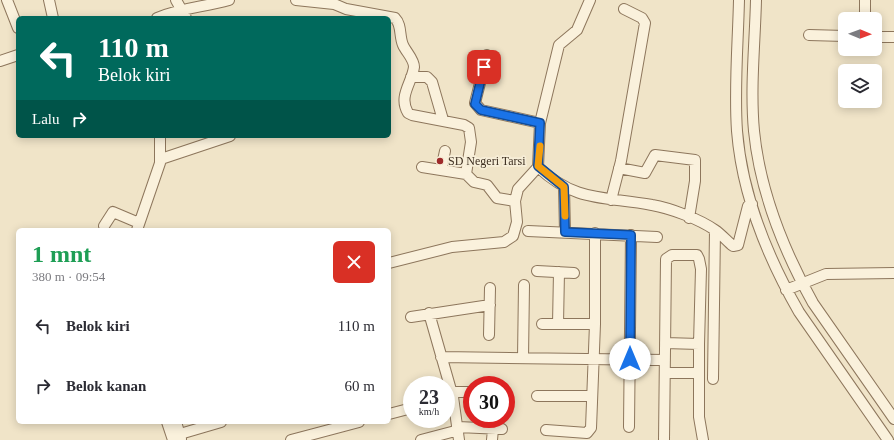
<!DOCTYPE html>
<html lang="id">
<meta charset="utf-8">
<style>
body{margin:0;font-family:Georgia,serif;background:#f2f2f3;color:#2b2b33;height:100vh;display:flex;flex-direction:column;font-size:15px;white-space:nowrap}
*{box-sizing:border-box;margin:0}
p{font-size:13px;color:#7c7c81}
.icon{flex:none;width:22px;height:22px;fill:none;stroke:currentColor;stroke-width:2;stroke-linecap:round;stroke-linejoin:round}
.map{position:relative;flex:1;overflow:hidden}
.side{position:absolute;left:16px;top:228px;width:375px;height:196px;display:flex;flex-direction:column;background:#fff;border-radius:6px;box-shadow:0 2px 10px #0003}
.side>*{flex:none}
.guide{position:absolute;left:16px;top:16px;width:375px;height:122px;border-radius:6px;box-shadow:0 2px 10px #0003;background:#00695c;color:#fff;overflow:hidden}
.needle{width:26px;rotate:91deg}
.fabs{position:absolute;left:838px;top:12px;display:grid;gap:8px}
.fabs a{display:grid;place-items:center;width:44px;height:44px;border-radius:6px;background:#fff;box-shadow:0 2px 10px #0003;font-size:20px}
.speed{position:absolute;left:403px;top:376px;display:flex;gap:8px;font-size:20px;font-weight:700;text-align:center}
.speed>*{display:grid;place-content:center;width:52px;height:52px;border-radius:50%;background:#fff;box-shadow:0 2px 10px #0003;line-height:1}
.speed small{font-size:10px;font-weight:400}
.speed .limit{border:6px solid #d22;background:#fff;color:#111}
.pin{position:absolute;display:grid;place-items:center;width:34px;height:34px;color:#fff;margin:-17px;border-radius:8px;box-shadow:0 2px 6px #0006}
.me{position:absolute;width:44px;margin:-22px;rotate:0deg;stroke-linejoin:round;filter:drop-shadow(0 0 3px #0008)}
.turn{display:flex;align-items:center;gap:14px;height:84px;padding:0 16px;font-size:18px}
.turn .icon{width:52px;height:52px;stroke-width:2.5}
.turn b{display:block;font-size:28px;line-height:34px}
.then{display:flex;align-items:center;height:38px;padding:0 16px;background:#0003;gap:8px;font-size:15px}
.round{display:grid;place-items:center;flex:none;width:42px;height:42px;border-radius:6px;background:#f2f2f3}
.summary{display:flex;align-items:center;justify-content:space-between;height:68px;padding:0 16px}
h1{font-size:24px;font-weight:700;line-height:30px;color:#1e9e55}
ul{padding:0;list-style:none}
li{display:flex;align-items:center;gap:12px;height:60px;padding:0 16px}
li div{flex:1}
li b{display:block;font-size:15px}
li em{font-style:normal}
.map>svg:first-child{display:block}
</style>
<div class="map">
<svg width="894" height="440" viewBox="0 0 894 440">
<rect width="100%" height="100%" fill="#f0e4c8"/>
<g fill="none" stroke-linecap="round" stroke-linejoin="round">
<g stroke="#8d765c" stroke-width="12">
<path id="minor" d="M7,0L18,28
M49,0L53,18
M176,0L186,18
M296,0L334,4L346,9L395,18C402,25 399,36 403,45C406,52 414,59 414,67C412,83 398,96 408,113L412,115L464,125L469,128L471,142L466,174L474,182L487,185L497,198L515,201
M739,0C738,44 734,88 737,131C742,194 768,258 799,312L888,440
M756,0C755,43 750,88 754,131C760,191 784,251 813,303L894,419
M157,18C180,8 205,7 229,0
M865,19V0
M809,35L845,36
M875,37H894
M487,55L475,103L481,110L540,123
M0,61L18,55
M411,77H427L432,82L443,120
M161,159L230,136
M422,167L466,174
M538,167C576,203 605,196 652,205C670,208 699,219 715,230C721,234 727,241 733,246L738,245L748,206L752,204
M619,168L645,173L655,155L695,160V181L689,218
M441,170L445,151
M564,187L565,232
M611,200L621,161L645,23L642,18L624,9
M104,226L113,212L139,223
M137,230L160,163V136
M528,231L657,237
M389,263L452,247L504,242L513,236L517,222L515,201L518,189L538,167L540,123L559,45L577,30L590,0
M537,271L574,273
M786,290L826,274L894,273
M429,313L453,397L459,440
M411,317L490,305
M542,324H595
M558,324L559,272
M489,335L490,288
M699,344V417L703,440
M441,357L665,360
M523,358L524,285
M666,373H698
M713,379L715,230
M451,392H472
M537,396H592
M389,414L412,408
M167,422L173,440
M176,422L181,439
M458,427L502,429
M629,427L631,235
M546,430L587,433L591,428L595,324V233
M180,434L221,422
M291,440L359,422
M421,440L459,430
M492,440L493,429
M664,440L666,259L672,255H697L699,259L701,269L699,344L665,343"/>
</g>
<use href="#minor" stroke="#faf1dc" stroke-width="10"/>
</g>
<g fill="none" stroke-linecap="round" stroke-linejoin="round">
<g stroke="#114b97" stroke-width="10">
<path id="route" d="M484,67L475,104L481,110L540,123L538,166L564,187L565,232L631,235L630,359"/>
</g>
<use href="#route" stroke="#1a73e8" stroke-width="7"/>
<path stroke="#f59e0b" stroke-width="7" d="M540,146L538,166L564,187L565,216"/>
</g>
<circle fill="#9e2a2b" stroke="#f7eed8" stroke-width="1.5" cx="440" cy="161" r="4"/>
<g text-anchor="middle" stroke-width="3.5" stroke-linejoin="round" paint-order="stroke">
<g font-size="12" fill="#3d2e20" stroke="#f7eed8" text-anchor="start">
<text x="448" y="165">SD Negeri Tarsi</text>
</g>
</g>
</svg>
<div class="fabs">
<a><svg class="needle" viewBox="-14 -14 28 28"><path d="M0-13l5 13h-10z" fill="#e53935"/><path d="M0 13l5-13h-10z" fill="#7c7c81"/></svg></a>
<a><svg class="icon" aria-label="layers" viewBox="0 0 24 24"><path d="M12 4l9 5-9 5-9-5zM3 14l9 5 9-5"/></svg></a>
</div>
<div class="speed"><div>23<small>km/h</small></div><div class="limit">30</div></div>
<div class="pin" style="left:484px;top:67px;background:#d93025"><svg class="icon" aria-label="arrive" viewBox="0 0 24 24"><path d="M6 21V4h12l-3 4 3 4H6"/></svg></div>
<svg class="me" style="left:630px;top:359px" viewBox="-20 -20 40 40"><circle r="19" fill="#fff"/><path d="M0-13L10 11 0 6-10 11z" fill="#1a73e8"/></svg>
<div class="guide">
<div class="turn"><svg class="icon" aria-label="left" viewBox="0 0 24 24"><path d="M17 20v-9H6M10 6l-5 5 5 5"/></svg><div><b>110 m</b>Belok kiri</div></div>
<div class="then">Lalu<svg class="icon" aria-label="right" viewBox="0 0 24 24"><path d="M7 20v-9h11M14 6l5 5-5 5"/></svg></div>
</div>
<section class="side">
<div class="summary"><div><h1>1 mnt</h1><p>380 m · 09:54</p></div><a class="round" style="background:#d93025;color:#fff"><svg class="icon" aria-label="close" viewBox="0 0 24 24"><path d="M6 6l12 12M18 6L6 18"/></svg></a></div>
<ul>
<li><svg class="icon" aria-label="left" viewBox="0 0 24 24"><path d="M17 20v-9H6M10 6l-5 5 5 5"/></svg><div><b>Belok kiri</b></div><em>110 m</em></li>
<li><svg class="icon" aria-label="right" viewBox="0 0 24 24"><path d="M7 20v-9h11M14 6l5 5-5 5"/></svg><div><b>Belok kanan</b></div><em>60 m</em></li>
</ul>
</section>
</div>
